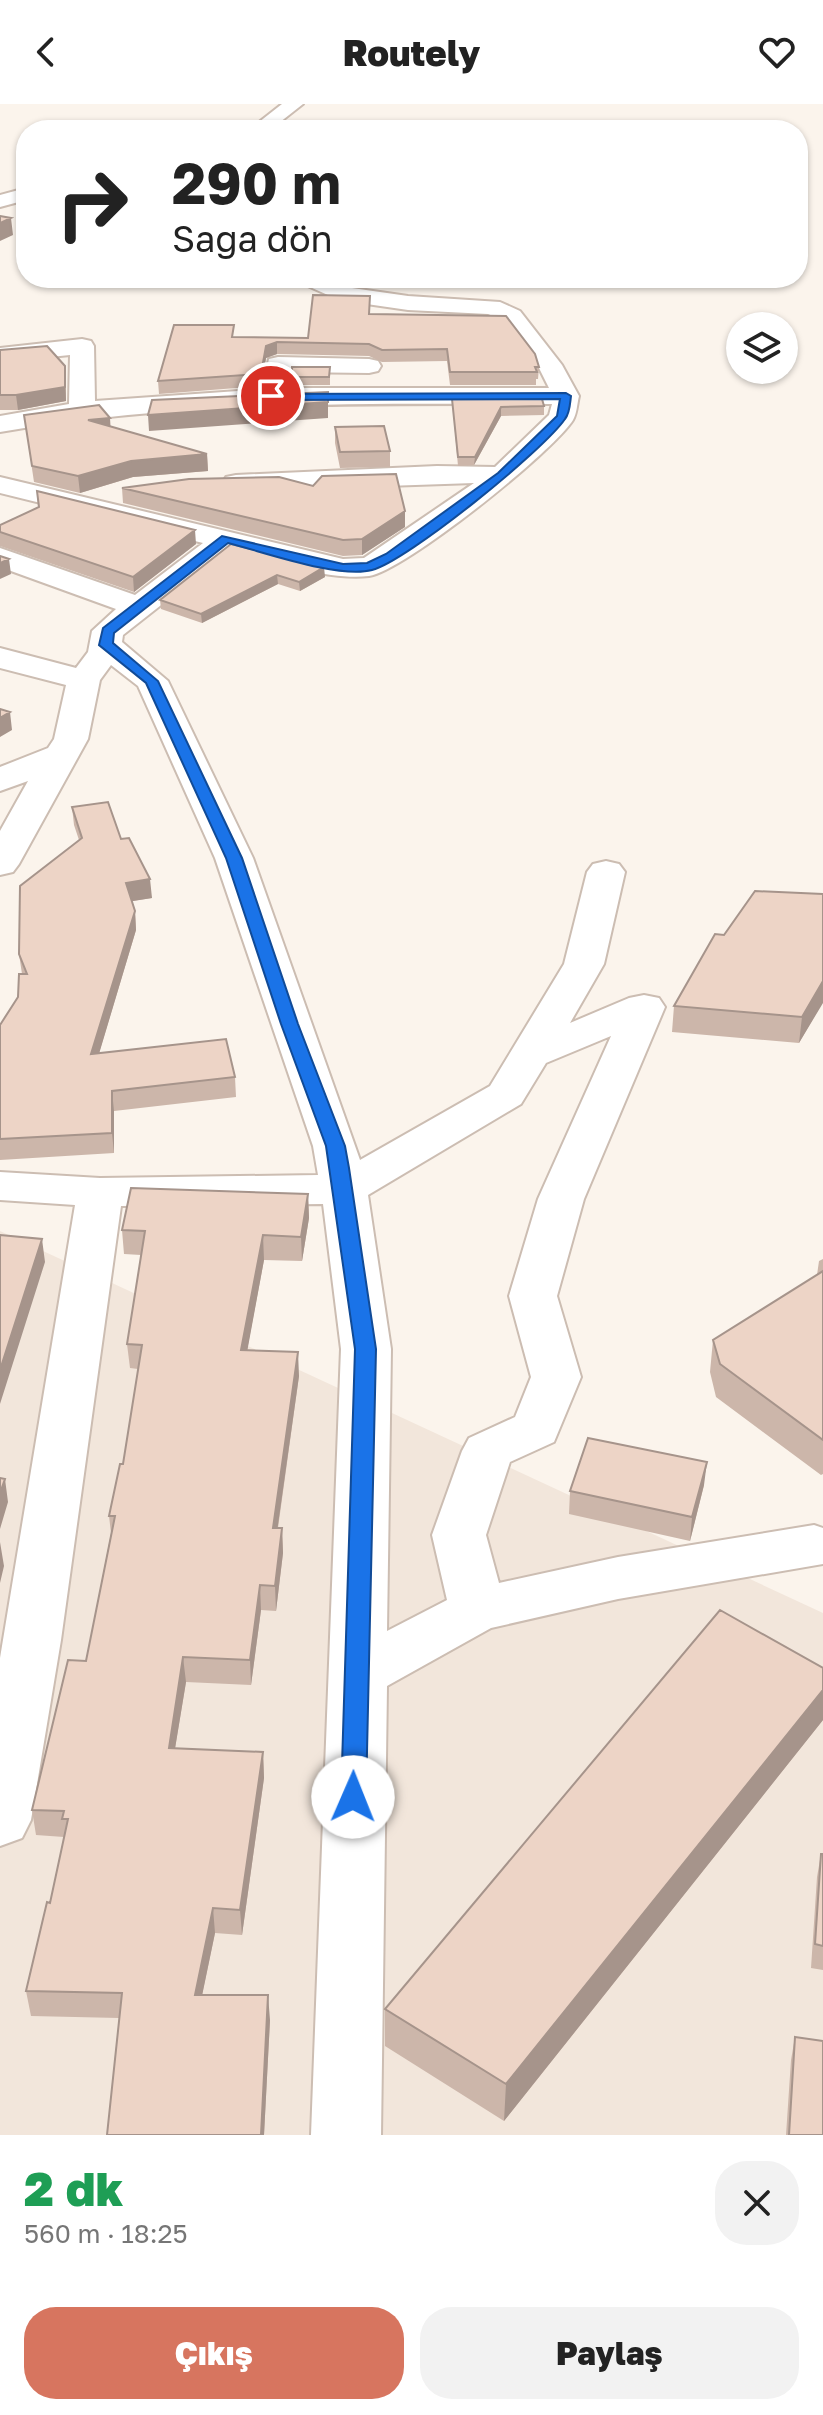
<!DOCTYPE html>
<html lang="tr">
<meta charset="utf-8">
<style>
body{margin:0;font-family:"Golos Text",sans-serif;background:#f2f2f2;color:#222;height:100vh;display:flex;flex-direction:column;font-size:30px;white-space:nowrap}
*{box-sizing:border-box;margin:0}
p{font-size:26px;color:#767676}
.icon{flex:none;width:44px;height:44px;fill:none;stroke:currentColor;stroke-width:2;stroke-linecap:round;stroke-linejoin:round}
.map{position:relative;height:2031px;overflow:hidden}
.details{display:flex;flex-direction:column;background:#fff;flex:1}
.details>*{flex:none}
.guide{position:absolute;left:16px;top:16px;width:792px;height:168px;border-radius:32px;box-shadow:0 2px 6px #0004;background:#fff;color:#222;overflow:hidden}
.fabs{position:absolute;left:726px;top:208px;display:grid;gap:16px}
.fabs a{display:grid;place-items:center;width:72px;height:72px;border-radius:50%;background:#fff;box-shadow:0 2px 6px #0004;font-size:40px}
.pin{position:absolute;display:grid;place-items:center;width:68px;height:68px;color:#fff;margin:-34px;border:4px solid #fff;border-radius:50%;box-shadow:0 2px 8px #0007}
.me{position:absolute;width:88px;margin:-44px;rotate:1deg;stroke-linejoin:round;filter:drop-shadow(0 0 6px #0008)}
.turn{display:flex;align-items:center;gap:28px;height:168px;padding:0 24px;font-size:36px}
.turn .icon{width:104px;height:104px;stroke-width:2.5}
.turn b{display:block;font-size:56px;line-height:68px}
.round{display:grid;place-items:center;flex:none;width:84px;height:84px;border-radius:32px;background:#f2f2f2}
.head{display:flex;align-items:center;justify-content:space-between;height:136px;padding:0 24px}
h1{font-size:48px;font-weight:800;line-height:60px;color:#1e9e55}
.action{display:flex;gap:16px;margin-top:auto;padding:16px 24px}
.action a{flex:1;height:92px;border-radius:32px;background:#d7755f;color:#fff;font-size:32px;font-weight:800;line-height:92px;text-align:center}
.action a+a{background:#f2f2f2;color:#222}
header{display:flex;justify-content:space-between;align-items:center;height:104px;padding:0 24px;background:#fff;font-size:36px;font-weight:800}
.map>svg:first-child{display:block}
</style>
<header><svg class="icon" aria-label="back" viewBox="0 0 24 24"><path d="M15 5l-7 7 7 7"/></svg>Routely<svg class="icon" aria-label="heart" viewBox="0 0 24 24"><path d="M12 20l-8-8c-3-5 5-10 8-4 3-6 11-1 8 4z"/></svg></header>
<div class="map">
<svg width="823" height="2031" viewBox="0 0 823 2031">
<rect width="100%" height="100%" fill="#fbf4ec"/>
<path fill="#f2e6db" d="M0,1127L823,1509V2031H0Z"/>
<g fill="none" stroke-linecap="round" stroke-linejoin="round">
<g stroke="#ccbdb2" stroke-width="4">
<path id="street" d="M282,0H303L270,26H249Z
M26,84V96L0,103V91Z
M298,174H327L345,183L408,192L500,198L520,207L562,261L579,292C577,300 577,309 573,316C553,348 404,467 369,472C328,477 272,456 231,446L123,531L122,538L168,577L253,754L360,1056L490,982L564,860L587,768L593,760L606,757L619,760L625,768L604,860L570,919L629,894L644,891L659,894L665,903L584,1095L557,1192L581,1273L554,1338L510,1358L486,1431L499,1479L618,1453L814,1421L823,1424V1460L618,1495L491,1524L387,1582L381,2031H311L341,1245L323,1100L121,1102L61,1536L31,1716L22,1734L0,1742V1554L75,1101L0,1096V1068L100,1074L318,1071L313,1042L215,754L138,582L111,561L100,576L88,635L19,760L13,768L0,771V727L28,677L0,687V663L48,644L54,635L66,581L0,564V544L76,564L88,548L92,527L116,505L0,463V444L135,491L203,439L0,389V373L343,455L364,454L474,379L236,387L226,385L222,379L226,373L236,371L437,362L495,363L549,311L552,300C366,300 183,296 0,328V312L69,300L70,251L0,258V244L82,235L91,237L94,242L95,297L267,285L263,280L269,255L278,253L369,255L378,257L381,262L378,267L369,269L290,268L289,278L296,284H549L538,262L504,217L488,210L408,206L339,196L301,179ZM611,932L538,1095L509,1192L531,1273L515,1313L469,1334L462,1347L432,1431L447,1496L387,1527L391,1245L368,1091L521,1000L546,959Z"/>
</g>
<use href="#street" fill="#fff" fill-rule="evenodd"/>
</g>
<path fill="#ccb6aa" d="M370,210L539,263L538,275H536V281H450L447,257L382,258L369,252L277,250L266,254L261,282L159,290L158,277L235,233L308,234Z
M0,246L65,262L66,297L18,306H0Z
M330,263V281H297L292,277V269Z
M452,295L544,302V311L501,312L474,361L458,362Z
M24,311L110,322L207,350L208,367L133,373L80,389L34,378Z
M335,323L390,347V363L340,364L335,339Z
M122,384L405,423L362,451L343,452L123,399Z
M37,387L196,440L134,488L0,442V421L38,403Z
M231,440L325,473L300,487L278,480L202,519L161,505L160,496Z
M72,703L121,735L152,794L132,797L135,807L136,826L99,949L235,973L236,993L114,1007V1049L0,1056V921L18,893L22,870L19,850L79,736L74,721Z
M674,902L818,906L799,939L672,928Z
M308,1090L309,1114L302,1157L264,1156L247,1246L299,1272L278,1424H282L283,1449L276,1507L261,1506L251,1581L186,1578L175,1644L263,1648L264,1674L242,1831L215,1829L202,1891L270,1916L264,2031H107L119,1914L31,1912L26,1887L50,1799L64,1733L36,1731L32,1706L86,1557L111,1429L109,1412L123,1360L138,1265L130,1264L127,1240L141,1151L124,1150L122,1126Z
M823,1155V1370L821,1371L716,1293L710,1268L713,1236L817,1171L819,1157Z
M704,1381L690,1437L569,1410L570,1387Z
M823,1564V1616L504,2017L385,1942V1905Z
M821,1750H823V1866L811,1864L817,1773Z
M795,1933L823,2031H786L791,1956Z"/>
<path fill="#a6948b" d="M11,114L13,131L0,137V119Z
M277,238V250L266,254L261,282V270L266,242Z
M65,262L66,297L18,306L16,291Z
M328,288V314L149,327L148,311Z
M501,303V312L474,361L475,353Z
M110,314L111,330L88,316Z
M207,350L208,367L133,373L80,389L78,372L131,357Z
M405,407V423L362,451V435Z
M195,426L196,440L134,488L133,473Z
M9,455L11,470L0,475V459Z
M324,463L325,473L300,487L299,478Z
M277,471L278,480L202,519L201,510Z
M10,608L12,626L0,633V614Z
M150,775L152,794L127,798L126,779Z
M135,807L136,826L93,970L91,950Z
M823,877V899L799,939L802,913Z
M112,987L114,1007V1049L112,1029Z
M308,1090L309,1114L302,1157L301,1133Z
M263,1131L264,1156L243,1270L241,1246Z
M42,1135L45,1158L0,1300V1266Z
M298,1248L299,1272L274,1449L273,1424Z
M707,1358L704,1381L690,1437L692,1413Z
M5,1375L8,1398L0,1425V1389Z
M282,1424L283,1449L276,1507L275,1482Z
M0,1438L4,1462L0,1479Z
M260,1481L261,1506L251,1581L250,1556Z
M183,1553L186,1578L171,1669L169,1644Z
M823,1586V1616L504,2017L506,1980Z
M263,1648L264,1674L242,1831L240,1806Z
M213,1804L215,1829L197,1916L195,1891Z
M268,1891L270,1916L264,2031H261Z"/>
<path fill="#edd4c6" stroke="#a6948b" stroke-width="2" d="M0,112L11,114L0,119Z
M313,191L370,192L369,210L506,212L535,250L539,263H535L537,268H450L447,245L382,246L369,240L277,238L266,242L261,270L158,277L174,221H234L232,233L308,234Z
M47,242L65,262V283L16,291H0V246Z
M292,263H330L329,273H297L292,269Z
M328,288V298L148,311L152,296Z
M452,295H542L544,302L501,303L475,353H458Z
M99,301L110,314L88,316L207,350L131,357L78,372L32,362L24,311Z
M384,322L390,347L340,348L335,323Z
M396,370L405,407L362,435L343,436L122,384L189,375L279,373L313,382L322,372Z
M37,387L195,426L133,473L0,428V421L39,403Z
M231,440L324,463L299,478L277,471L201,510L160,496Z
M0,452L9,455L0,459Z
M0,605L10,608L0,614Z
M108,698L121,735L129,734L150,775L126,779L135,807L91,950L226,935L235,973L112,987V1029L0,1035V921L18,893L19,870H27L19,850L20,782L82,734L72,703Z
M755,787L823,790V877L802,913L674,902L715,830L724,831Z
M131,1084L308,1090L301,1133L263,1131L241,1246L298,1248L273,1424H282L275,1482L260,1481L250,1556L183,1553L169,1644L263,1648L240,1806L213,1804L195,1891H268L261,2031H107L122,1889L26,1887L47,1798L50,1799L68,1715H62L64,1707L32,1706L68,1556L86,1557L115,1412H109L120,1360H123L142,1241L127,1240L145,1127L122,1126Z
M0,1131L42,1135L0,1266Z
M823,1167V1336L720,1260L713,1236Z
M588,1334L707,1358L692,1413L570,1387Z
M0,1374L5,1375L0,1389Z
M720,1506L823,1564V1586L506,1980L385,1905Z
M821,1750H823V1842L815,1840Z
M795,1933L823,1937V2031H789Z"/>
<path fill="#1a73e8" stroke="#114b97" stroke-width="2" d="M566,289L571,292C570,299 570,309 565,315C543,347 407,457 372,466C339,475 264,448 228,439L114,529L113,539L158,577L242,754L298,920L345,1042L349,1064L376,1245L366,1693L362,1701L353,1704L344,1701L341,1693L355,1245L326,1042L281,920L226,754L146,579L99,541L103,524L222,432L343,460L367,459L386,450L498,369L557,312L560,295L271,296L267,295V290Z"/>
</svg>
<div class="fabs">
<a><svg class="icon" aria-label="layers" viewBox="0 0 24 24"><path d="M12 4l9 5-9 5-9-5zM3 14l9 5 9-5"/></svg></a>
</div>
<div class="pin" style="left:271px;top:292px;background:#d93025"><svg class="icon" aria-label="arrive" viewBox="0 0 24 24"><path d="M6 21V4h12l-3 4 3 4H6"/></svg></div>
<svg class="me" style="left:353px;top:1693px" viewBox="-20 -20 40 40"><circle r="19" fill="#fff"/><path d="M0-13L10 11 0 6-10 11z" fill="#1a73e8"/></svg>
<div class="guide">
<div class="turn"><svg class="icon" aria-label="right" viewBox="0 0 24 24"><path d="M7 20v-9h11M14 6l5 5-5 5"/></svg><div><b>290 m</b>Sağa dön</div></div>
</div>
</div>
<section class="details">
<div class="head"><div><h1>2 dk</h1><p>560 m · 18:25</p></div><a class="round"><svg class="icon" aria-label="close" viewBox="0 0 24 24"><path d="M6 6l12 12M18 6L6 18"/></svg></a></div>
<div class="action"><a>Çıkış</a><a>Paylaş</a></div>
</section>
